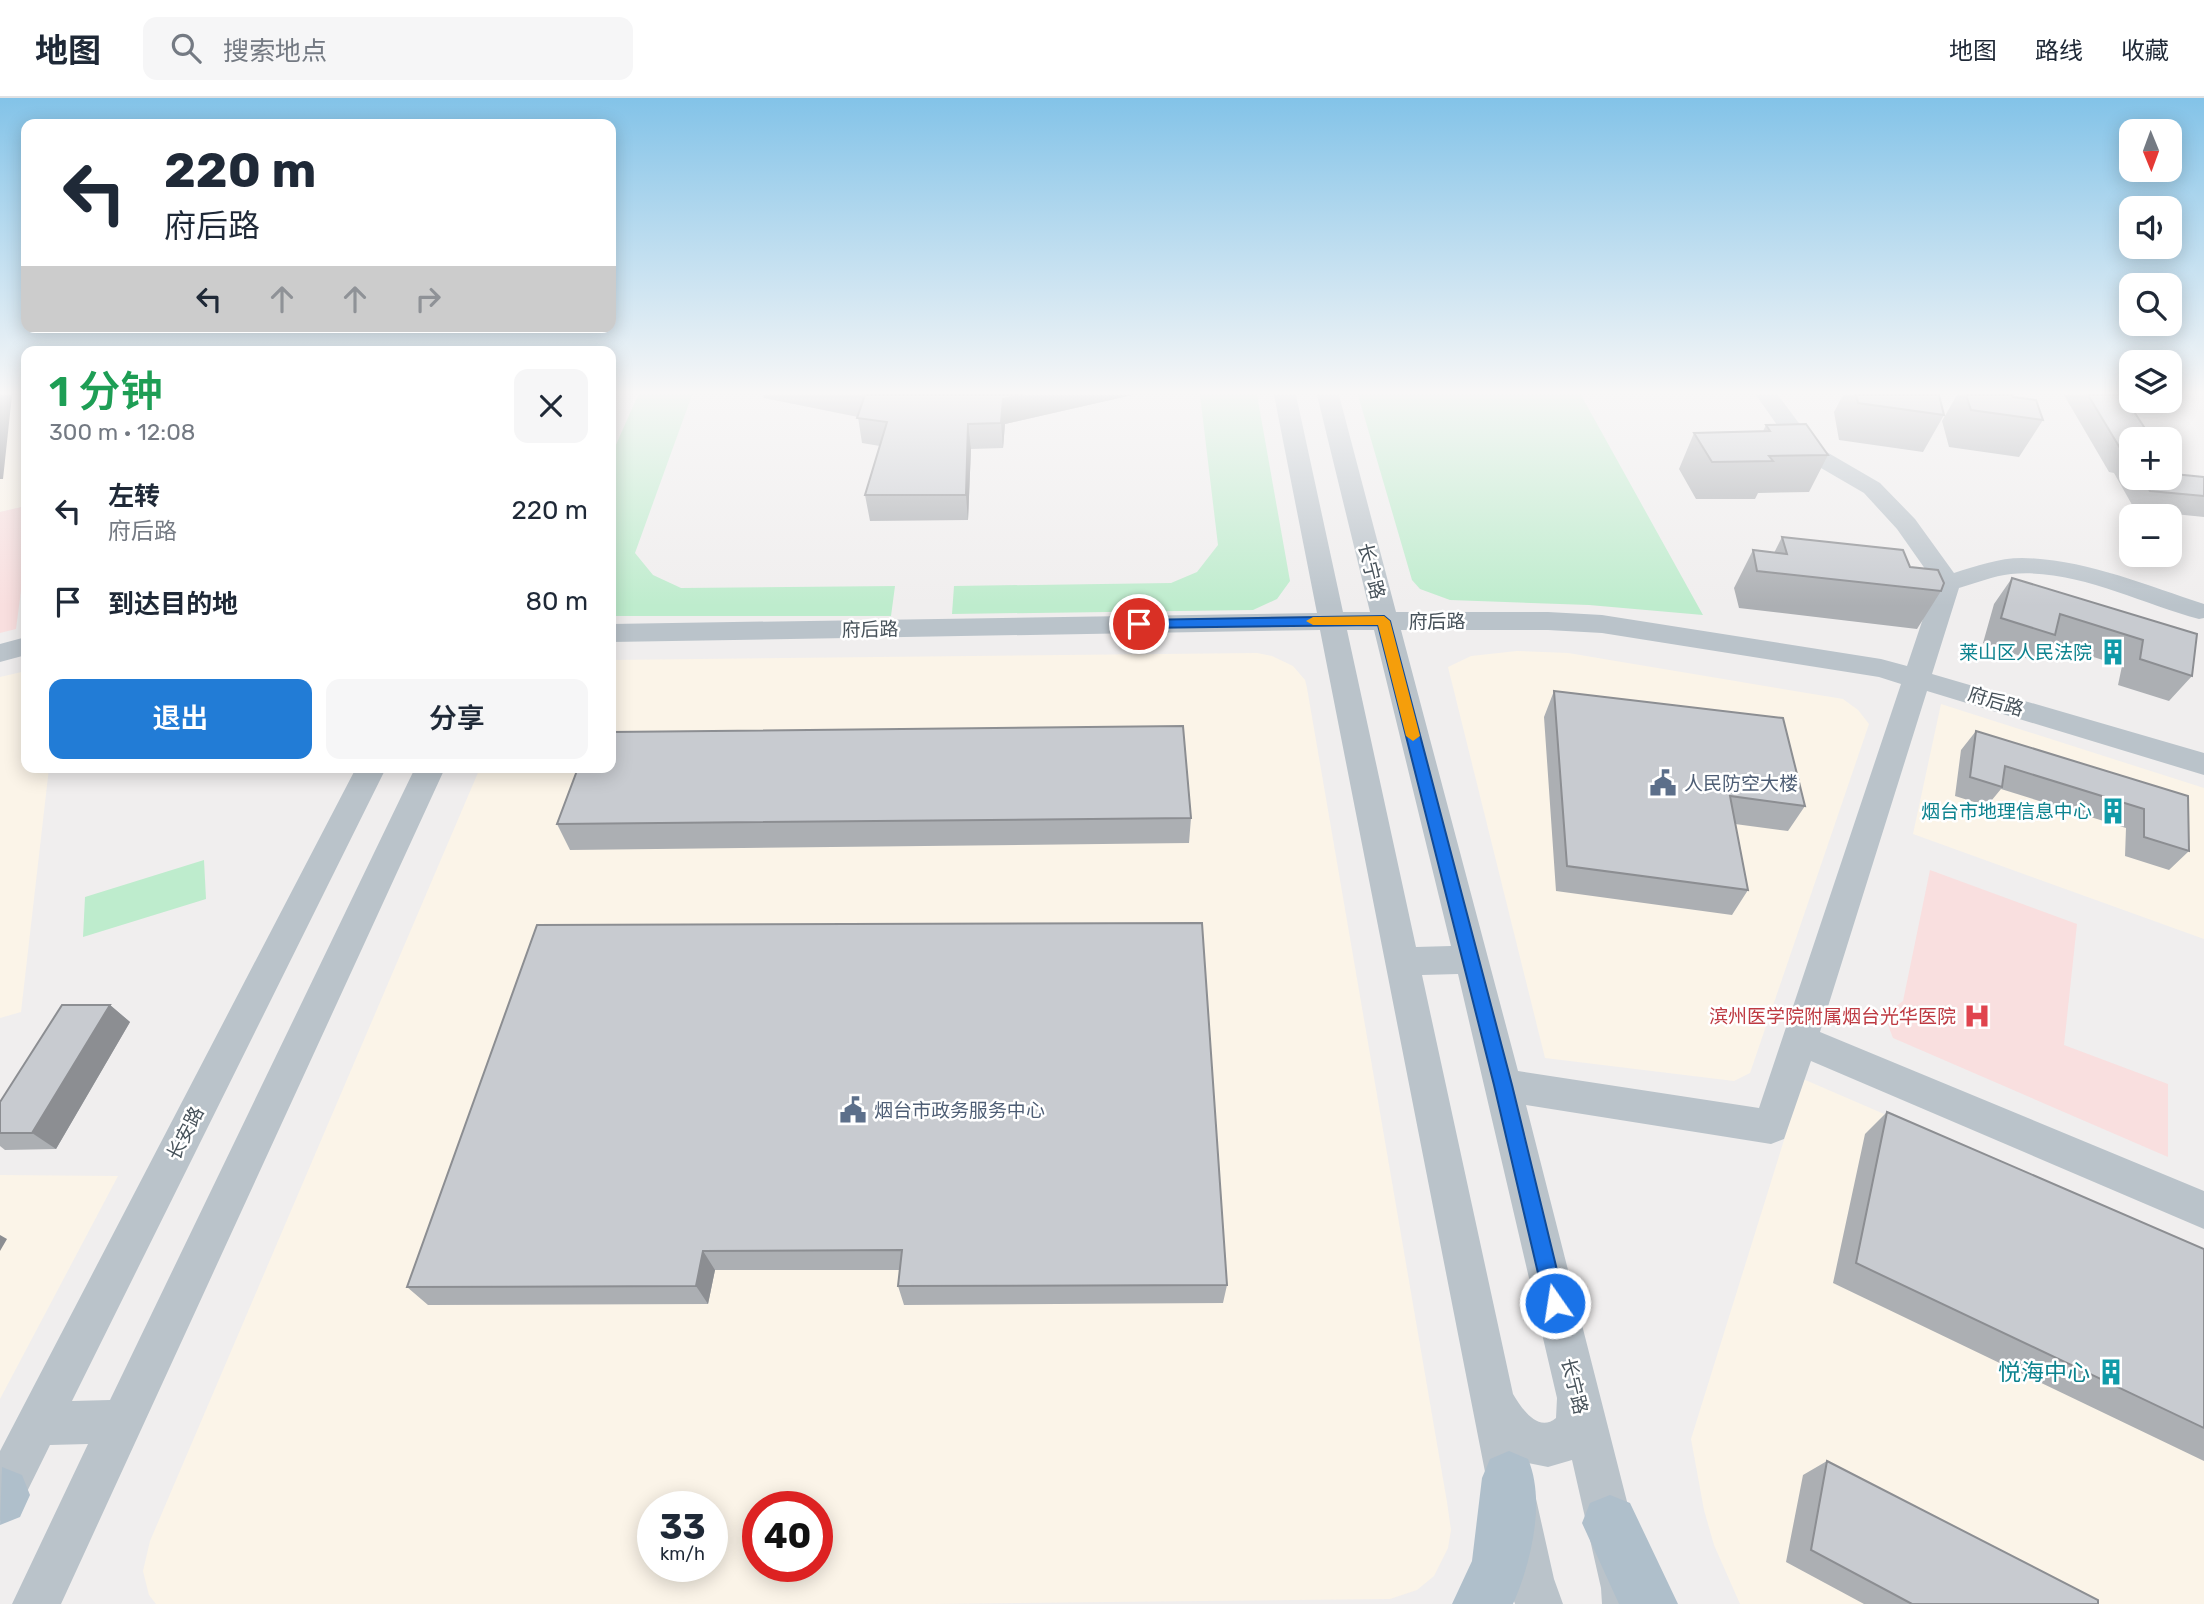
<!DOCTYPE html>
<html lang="zh">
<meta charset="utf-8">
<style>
body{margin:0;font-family:Rubik,"Noto Sans SC",sans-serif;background:#f6f6f7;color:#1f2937;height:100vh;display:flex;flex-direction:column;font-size:26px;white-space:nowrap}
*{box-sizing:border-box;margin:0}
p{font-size:23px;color:#747a83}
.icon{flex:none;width:38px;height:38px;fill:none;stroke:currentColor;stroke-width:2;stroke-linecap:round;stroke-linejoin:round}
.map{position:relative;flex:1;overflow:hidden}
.sheet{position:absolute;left:21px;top:248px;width:595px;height:427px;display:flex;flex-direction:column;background:#fff;border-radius:14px;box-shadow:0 4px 18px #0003}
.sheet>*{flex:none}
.hud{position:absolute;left:21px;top:21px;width:595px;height:214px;border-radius:14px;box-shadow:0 4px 18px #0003;background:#fff;color:#1f2937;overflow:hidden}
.needle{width:46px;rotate:179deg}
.buttons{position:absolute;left:2119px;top:21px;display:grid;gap:14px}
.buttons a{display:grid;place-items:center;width:63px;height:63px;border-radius:14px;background:#fff;box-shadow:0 4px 18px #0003;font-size:35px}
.speed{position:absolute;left:637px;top:1393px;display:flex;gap:14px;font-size:35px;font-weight:700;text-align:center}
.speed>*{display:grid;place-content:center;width:91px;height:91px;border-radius:50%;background:#fff;box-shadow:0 4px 18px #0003;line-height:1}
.speed small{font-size:18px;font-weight:400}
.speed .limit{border:10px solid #d22;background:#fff;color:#111}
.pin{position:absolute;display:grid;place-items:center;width:60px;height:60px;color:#fff;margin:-30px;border:4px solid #fff;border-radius:50%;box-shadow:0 2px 7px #0007}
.me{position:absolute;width:77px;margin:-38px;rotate:347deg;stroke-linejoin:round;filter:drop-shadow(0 0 5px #0008)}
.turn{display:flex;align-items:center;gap:24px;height:147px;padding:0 28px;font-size:32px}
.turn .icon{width:91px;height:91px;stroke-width:2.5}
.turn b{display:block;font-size:49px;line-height:60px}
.lanes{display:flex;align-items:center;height:66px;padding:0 28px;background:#0003;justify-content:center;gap:35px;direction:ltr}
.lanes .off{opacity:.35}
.round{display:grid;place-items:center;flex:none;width:74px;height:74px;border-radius:14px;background:#f6f6f7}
.head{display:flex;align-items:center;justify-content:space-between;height:119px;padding:0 28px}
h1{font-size:42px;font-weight:600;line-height:52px;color:#1e9e55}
.primary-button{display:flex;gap:14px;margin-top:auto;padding:14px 28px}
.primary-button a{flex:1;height:80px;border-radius:14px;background:#227cd6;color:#fff;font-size:28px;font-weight:600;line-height:80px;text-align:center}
.primary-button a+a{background:#f6f6f7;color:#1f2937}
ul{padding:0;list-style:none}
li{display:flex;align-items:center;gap:21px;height:91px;padding:0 28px}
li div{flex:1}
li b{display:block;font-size:26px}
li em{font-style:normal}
header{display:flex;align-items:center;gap:42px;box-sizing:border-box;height:98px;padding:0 35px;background:#fff;border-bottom:2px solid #e0e1e3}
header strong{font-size:33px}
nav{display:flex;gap:38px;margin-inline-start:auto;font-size:24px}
.search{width:490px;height:63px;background:#f6f6f7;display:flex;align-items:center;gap:18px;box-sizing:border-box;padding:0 24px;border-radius:14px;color:#747a83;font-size:26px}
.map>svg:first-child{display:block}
</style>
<header>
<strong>地图</strong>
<div class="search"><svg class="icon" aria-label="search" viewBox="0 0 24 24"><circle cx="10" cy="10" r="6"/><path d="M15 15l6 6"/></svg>搜索地点</div>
<nav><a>地图</a><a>路线</a><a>收藏</a></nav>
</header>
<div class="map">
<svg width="2204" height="1506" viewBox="0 0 2204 1506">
<rect width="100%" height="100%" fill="#f0eeee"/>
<path fill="#fbf4e8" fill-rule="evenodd" d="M0,297H26V408L0,414Z
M1517,553L1568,555L1843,601L1858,612L1869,626L1750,975L1734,983L1545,960L1448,569L1471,558Z
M1257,555L1272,558L1293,568L1305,582L1307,590L1447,1404L1451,1432L1448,1450L1434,1478L1417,1492L1390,1501L930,1506H156L149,1497L143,1473L150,1443L480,670H611V562ZM653,1409H712V1468H653ZM758,1409H817V1468H758Z
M26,573V670H49L21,914L0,920V579Z
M1941,606L2204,690V841L1913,736Z
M1803,981L2204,1154V1506H1740L1714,1447L1704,1412L1691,1341Z
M0,1077L118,1078L0,1301Z"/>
<path fill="#f9dfdf" d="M26,408V454L16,531L0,535V414Z
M1930,772L2077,826L2064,947L2168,986V1059L1893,940L1886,922L1890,913L1903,903Z"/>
<path fill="#beeccd" d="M638,297H692L635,455L653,477L681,490L895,488L891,518H611V358Z
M1200,297H1257L1290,483L1277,501L1253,512L952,516L954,488L1171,485L1197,474L1218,447Z
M1358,297H1581L1703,517L1589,507L1450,502L1420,491L1412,482Z
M204,762L206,801L83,839L85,799Z"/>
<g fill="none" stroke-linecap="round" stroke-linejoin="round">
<path fill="#bac3ca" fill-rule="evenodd" d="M1274,297H1296L1343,514H1370L1317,297H1339L1396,514H1548L1602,517L1881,561L1907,568L1935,485L1897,431L1864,395L1809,363L1782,334L1756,297H1778L1798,324L1825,353L1880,385L1915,421L1954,475C1976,468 1999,460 2022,460C2084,461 2145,487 2204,506V520L2199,521C2139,505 2075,470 2011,476C1993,478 1976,485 1959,490L1932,576L2204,655V677L1927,593L1820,934L2204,1093V1131L1811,963L1784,1041L1771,1046L1526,1007L1649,1490L1650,1506H1602L1601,1490L1572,1362L1548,1369L1528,1365L1554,1481L1563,1506H1515L1506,1481L1320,532L611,544V526L1317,515ZM1347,532H1374L1451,848L1416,849ZM1401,532H1548L1602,535L1879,579L1901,586L1759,1010L1518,973ZM1458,876L1557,1300L1556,1320C1538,1335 1522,1311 1513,1296L1422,877Z
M26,539V557L0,564V546Z
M356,670H386L72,1303L110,1302L415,670H445L61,1506H12L88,1346L50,1347L16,1416L0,1423V1353Z"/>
<path fill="#afbfcb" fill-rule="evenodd" d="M1509,1353L1528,1361C1546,1403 1531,1465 1513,1506H1452L1472,1463L1482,1380L1490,1361Z
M2,1369L22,1377L30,1397L20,1419L0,1427Z
M1610,1397L1630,1405L1678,1506H1619L1582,1425L1590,1405Z"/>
</g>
<path fill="#acafb3" d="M763,297H1132L1005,326L1003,350L971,351L968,422L870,423L865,397L880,348L862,345L858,319L764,300Z
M1843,297H1939L1944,317L1923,354L1839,342L1834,314Z
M1957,297H2012L2013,299L2043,322L2019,359L1949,349L1942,323Z
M2064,297H2123L2132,341V380H2170L2174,376L2204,379V419L2135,412L2114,375L2109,374Z
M1766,327L1828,357L1809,394L1758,395L1755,401H1696L1679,371L1694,335L1763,333Z
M1782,439L1910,469L1941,493L1917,531L1739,510L1734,490L1753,452L1774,455Z
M2012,480L2197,536L2192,578L2169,603L2118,587L2122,568L2049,545L2035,563L1983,545L1994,506Z
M1554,593L1805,708L1788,733L1735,726L1748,792L1732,817L1556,793L1544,619Z
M1976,633L2188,698L2189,753L2169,772L2125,758L2126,730L2001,691L1987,708L1955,698L1961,652Z
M1191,720L1189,745L570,752L557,726Z
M537,827L1227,1187L1223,1205L904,1207L898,1188L900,1172H715L708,1206L428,1207L407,1189Z
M110,907L130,924L56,1051L5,1052L0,1048V1004Z
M1887,1014L2204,1151V1363L1833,1185L1865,1036Z
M1827,1363L2098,1506H1864L1786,1464L1803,1377Z"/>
<path fill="#8c8e92" d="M0,297H12L3,381H0Z
M1023,297H1132L1005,326L1003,350L1001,325L1003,301Z
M968,326L971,351L968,422L966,397Z
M110,907L130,924L56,1051L32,1035Z
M0,1137L7,1141L0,1153Z
M703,1153L715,1172L708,1206L696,1188Z"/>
<path fill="#c8cbd0" stroke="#8c8e92" stroke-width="2" d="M865,297H1023L1003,301L1001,325L968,326L966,397H865L887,324L857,320Z
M1856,297H1939L1944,317L1858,305Z
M1966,297H2012L2013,299L2036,302L2043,322L1971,312Z
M2088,297H2123L2152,341H2132V361L2128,355H2123Z
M1806,326L1828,357L1769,358L1773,363L1712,364L1694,335L1770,333L1766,327Z
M2170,370L2174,376L2204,379V398L2150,393L2142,380H2170Z
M1782,439L1903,452L1910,469L1938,472L1944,485L1941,493L1757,473L1753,452L1787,456Z
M2012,480L2197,536L2192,578L2140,561L2143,542L2060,516L2055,537L2001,520Z
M1554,593L1783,620L1805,708L1730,698L1748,792L1567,768Z
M1183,628L1191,720L557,726L578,670H611V634Z
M1976,633L2188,698L2189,753L2144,739V711L2005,668L2002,689L1970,679Z
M1202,825L1227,1187L898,1188L902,1152L703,1153L696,1188L407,1189L537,827Z
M62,907H110L32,1035H0V1004Z
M1887,1014L2204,1151V1330L1856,1165Z
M1827,1363L2098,1502V1506H1912L1811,1452Z"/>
<linearGradient id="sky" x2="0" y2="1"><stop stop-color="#83c3e8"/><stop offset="0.58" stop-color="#f8f7f7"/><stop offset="1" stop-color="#f8f7f7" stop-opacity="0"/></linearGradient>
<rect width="2204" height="508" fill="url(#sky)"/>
<path fill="#1a73e8" stroke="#114b97" stroke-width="2" d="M1384,518L1390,523L1512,987L1565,1205L1562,1212L1555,1215L1548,1212L1545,1205L1494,987L1378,527L1139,530L1132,526L1139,522Z"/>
<path fill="#f59e0b" d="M1384,518L1390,523L1420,638L1413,643L1406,638L1378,527H1313L1306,523L1313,519Z"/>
<defs>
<g id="building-bare" transform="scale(2.1)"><path d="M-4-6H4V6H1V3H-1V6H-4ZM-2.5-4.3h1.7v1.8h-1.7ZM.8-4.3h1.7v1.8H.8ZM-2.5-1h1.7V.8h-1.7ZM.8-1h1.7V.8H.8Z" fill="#0f9aa8" stroke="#fff" stroke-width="2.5" paint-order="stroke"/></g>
<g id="civic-bare" transform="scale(2.1)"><path d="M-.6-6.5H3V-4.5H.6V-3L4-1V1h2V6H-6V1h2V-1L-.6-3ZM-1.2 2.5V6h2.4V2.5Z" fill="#5c6f8a" stroke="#fff" stroke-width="2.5" paint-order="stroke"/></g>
<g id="hospital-bare" transform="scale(2.1)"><path d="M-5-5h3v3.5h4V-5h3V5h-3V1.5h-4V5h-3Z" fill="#e0444e" stroke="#fff" stroke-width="2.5" paint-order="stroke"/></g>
</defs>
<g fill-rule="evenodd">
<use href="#building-bare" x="2113" y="554"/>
<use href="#civic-bare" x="1663" y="685"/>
<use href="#building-bare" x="2113" y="713"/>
<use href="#hospital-bare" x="1977" y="918"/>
<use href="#civic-bare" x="853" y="1012"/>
<use href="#building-bare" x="2111" y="1274"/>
</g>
<g text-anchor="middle" stroke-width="5" stroke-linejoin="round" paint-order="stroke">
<g font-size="19" fill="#47525a" stroke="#fff">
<text transform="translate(1372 473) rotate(76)" y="7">长宁路</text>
<text x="1437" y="530">府后路</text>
<text transform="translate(870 531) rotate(-1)" y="7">府后路</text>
<text transform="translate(1996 603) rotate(17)" y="7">府后路</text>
<text transform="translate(185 1035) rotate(-63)" y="7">长安路</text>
<text transform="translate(1575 1288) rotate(76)" y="7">长宁路</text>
</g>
<g font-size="19" fill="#0d838f" stroke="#fff" text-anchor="end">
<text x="2092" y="561">莱山区人民法院</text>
<text x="2092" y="720">烟台市地理信息中心</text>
</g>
<g font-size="19" fill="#4e5e75" stroke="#fff" text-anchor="start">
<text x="1684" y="692">人民防空大楼</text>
<text x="874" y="1019">烟台市政务服务中心</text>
</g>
<g font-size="19" fill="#be3a42" stroke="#fff" text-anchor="end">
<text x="1956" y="925">滨州医学院附属烟台光华医院</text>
</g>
<g font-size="23" fill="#0d838f" stroke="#fff" text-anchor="end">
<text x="2090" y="1282">悦海中心</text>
</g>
</g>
</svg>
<div class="buttons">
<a><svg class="needle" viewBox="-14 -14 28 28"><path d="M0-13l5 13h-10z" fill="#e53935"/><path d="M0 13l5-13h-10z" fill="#747a83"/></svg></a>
<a><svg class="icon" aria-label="sound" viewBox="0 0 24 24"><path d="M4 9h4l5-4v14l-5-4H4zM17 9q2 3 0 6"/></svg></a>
<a><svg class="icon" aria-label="search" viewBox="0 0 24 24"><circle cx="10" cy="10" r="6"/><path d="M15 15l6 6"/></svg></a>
<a><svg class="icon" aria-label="layers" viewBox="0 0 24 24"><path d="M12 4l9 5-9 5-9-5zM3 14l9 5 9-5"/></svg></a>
<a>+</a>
<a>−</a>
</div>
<div class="speed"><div>33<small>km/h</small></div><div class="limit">40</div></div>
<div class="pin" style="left:1139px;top:526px;background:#d93025"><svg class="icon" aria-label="arrive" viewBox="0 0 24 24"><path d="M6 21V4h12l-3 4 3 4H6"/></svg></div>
<svg class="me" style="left:1555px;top:1205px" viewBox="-20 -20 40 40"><circle r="17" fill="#1a73e8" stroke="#fff" stroke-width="3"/><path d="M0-11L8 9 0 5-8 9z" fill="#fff"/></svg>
<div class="hud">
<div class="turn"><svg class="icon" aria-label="left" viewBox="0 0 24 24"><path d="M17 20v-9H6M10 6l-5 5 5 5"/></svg><div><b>220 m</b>府后路</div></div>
<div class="lanes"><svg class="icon" aria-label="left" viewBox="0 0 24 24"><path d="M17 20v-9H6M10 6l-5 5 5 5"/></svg><svg class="icon off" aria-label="ahead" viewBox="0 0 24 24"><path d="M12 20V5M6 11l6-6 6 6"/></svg><svg class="icon off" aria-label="ahead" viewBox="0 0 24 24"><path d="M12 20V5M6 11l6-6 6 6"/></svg><svg class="icon off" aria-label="right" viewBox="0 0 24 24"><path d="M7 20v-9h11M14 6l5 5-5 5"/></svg></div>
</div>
<section class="sheet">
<div class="head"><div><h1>1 分钟</h1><p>300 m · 12:08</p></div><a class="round"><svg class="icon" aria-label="close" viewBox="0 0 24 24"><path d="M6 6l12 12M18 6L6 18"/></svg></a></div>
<ul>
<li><svg class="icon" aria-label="left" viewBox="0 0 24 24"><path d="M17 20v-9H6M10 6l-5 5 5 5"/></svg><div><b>左转</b><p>府后路</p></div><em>220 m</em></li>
<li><svg class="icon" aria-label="arrive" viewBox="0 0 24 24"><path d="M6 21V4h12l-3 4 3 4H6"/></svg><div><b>到达目的地</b></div><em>80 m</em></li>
</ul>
<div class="primary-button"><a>退出</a><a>分享</a></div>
</section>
</div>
